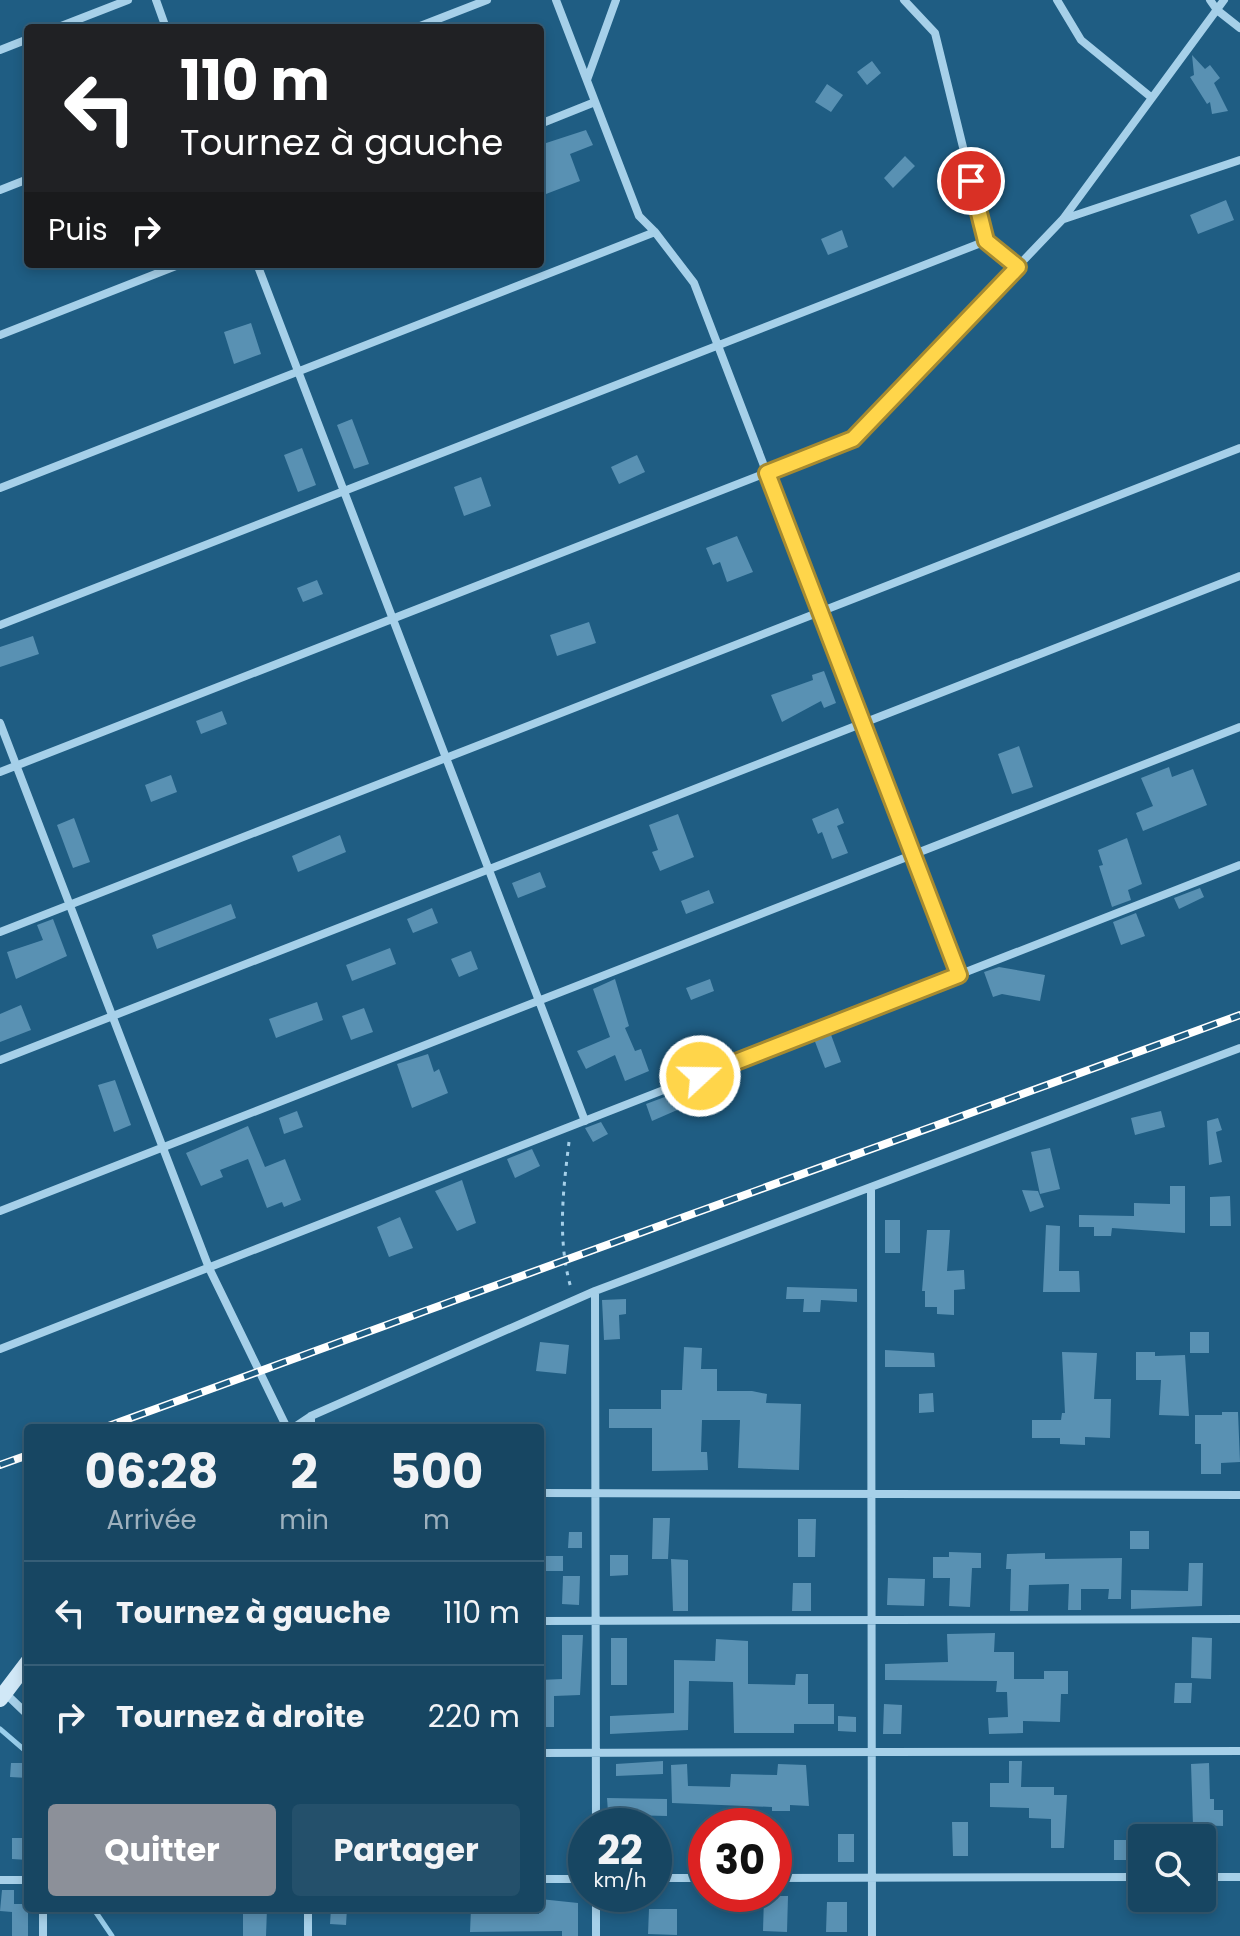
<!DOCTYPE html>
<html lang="fr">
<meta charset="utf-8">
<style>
body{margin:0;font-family:Poppins,sans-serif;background:#24506b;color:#f1f3f6;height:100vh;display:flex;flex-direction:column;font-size:30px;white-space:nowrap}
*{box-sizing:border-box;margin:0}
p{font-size:26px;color:#9eb1be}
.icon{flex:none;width:44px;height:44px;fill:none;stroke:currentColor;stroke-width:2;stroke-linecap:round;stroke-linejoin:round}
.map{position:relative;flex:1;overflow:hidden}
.panel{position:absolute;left:24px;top:1424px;width:520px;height:488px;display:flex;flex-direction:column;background:#174662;border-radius:8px;box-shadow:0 4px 12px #0003,0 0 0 2px #365e77}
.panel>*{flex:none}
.hud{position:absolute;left:24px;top:24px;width:520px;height:244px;border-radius:8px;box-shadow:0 4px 12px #0003,0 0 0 2px #365e77;background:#202124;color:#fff;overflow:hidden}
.buttons{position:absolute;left:1128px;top:1824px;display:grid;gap:16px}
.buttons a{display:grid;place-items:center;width:88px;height:88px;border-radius:8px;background:#174662;box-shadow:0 4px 12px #0003,0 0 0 2px #365e77;font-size:40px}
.speed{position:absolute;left:568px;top:1808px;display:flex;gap:16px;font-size:40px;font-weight:700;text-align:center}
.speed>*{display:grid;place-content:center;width:104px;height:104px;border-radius:50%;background:#174662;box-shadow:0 4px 12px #0003,0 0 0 2px #365e77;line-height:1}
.speed small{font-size:20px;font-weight:400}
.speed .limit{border:12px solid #d22;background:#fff;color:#111}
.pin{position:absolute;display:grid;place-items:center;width:68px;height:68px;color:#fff;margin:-34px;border:4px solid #fff;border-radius:50%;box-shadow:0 2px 8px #0007}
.me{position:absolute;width:88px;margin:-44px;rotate:69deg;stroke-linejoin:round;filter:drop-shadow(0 0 6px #0008)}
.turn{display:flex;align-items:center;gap:28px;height:168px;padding:0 24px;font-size:36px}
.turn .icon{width:104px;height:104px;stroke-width:2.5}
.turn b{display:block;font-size:56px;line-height:68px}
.then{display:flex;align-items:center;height:76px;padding:0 24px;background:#0003;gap:16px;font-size:30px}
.eta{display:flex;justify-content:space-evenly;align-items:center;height:136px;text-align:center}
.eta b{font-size:48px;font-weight:700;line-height:56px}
.action{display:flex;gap:16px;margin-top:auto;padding:16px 24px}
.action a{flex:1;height:92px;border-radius:8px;background:#8c9099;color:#fff;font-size:32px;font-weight:700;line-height:92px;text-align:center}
.action a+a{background:#24506b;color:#f1f3f6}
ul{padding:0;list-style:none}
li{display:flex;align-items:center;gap:24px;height:104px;padding:0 24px;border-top:2px solid #365e77}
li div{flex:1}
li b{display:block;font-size:30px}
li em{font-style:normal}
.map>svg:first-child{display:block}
</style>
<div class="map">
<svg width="1240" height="1936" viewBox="0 0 1240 1936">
<rect width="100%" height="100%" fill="#1f5d83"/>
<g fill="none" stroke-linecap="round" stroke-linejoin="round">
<path stroke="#99ceeb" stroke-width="5" d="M0,1729L28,1753
M93,1908L112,1936"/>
</g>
<path fill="#5991b3" d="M1192,55L1205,69L1210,65L1220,78L1214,83L1228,111L1212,114L1210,102L1207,104L1190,77L1194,75Z
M872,61L881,73L867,85L857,72Z
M827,84L843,95L831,112L815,102Z
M586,130L593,145L570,154L580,181L546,194L540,179V145Z
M905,156L915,166L893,188L884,178Z
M1226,200L1234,220L1198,234L1190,215Z
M842,230L848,247L828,255L821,239Z
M251,323L261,354L234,364L224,332Z
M352,419L369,464L354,469L337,425Z
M302,448L316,485L298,492L284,455Z
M637,455L645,472L619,484L611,467Z
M481,477L491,506L464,516L454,487Z
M737,536L753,572L727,582L720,562L713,565L706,548Z
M317,580L323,594L303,602L297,588Z
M589,622L596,643L557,656L550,635Z
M33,636L39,654L0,667V647Z
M824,671L836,703L824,708L821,701L782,722L771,695L813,680L812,675Z
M222,711L227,724L201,734L196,721Z
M1019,746L1033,787L1012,794L998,754Z
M1169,767L1172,777L1193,769L1207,805L1143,831L1136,813L1153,806L1141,778Z
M171,775L177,792L151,802L145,785Z
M838,808L844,823L837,826L848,853L832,859L822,832L818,834L812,819Z
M678,814L694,857L660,871L652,852L658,850L649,825Z
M74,818L90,862L73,868L57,825Z
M340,835L346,852L298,872L292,856Z
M1127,838L1142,884L1128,890L1131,900L1112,907L1099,866L1103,865L1098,850Z
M540,872L546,887L518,898L512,883Z
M1200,888L1204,897L1179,909L1174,898Z
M709,890L714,903L686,914L681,901Z
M231,904L236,918L157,949L152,935Z
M432,908L438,923L413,933L407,919Z
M1136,913L1145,936L1121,945L1113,922Z
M53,919L67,956L16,979L7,952L43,940L37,925Z
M390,948L396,964L352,981L346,965Z
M471,951L478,969L459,977L451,959Z
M999,967L1045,975L1040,1001L1002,994L993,997L984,972Z
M615,979L629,1026L625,1028L635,1051L641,1049L649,1071L625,1081L615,1055L586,1069L577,1051L610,1037L593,989Z
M710,979L714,991L691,1000L686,988Z
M317,1002L323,1020L276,1038L269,1019Z
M21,1005L31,1030L0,1042V1014Z
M364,1008L373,1032L351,1040L342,1016Z
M830,1032L841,1062L825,1068L814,1039Z
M428,1054L434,1072L439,1069L448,1093L412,1108L397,1064Z
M115,1080L131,1125L114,1132L98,1085Z
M678,1092L684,1107L652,1121L646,1104Z
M297,1111L303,1127L284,1134L279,1118Z
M1161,1111L1165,1127L1135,1135L1131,1118Z
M1218,1118L1222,1130L1216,1132L1222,1162L1209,1165L1207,1121Z
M601,1122L608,1134L593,1142L585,1128Z
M248,1126L265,1167L285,1159L301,1200L284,1207L282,1202L267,1208L248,1159L220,1170L223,1177L201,1186L186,1153Z
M1050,1148L1060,1189L1040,1194L1031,1152Z
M532,1149L540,1166L515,1178L507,1159Z
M462,1180L476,1223L457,1231L435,1191Z
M1170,1186H1185V1233L1112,1228L1111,1236H1094V1227H1079V1215L1134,1216V1203L1170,1204Z
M1022,1190L1038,1191L1044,1207L1030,1212Z
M1230,1196L1231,1226H1210V1197Z
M400,1217L413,1248L389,1257L377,1227Z
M885,1220H900V1253H885Z
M1046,1225L1060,1226L1059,1271H1079L1080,1292H1043Z
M927,1230H950L947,1271L964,1270L965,1289L954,1290V1315L937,1314V1307H925V1291H922Z
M787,1287L857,1289V1302L821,1300L820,1312H803L804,1299H786Z
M626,1299V1314L619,1315L620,1339L604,1340L602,1300Z
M1190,1332H1209V1353H1190Z
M540,1342L569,1345L566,1374L536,1371Z
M684,1347L702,1348L701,1369H717V1391H752L767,1394L766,1403L801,1404L799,1470L738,1468L740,1420H702L701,1452H707L708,1470L652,1471V1428H609V1409H661V1390H682Z
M885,1350L934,1353L935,1367H885Z
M1062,1352L1097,1353L1094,1399H1111L1110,1438L1085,1437V1445L1060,1444V1438H1032V1420H1061L1062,1413H1065Z
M1136,1352H1155V1356L1185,1355L1189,1416L1159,1415L1161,1380H1136Z
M933,1393L934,1412L919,1413V1394Z
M1222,1412H1238L1240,1462L1221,1463V1474H1201V1444H1195V1415H1222Z
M653,1518H670L668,1559H652Z
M798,1519H816L815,1557H798Z
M1130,1531H1149V1549H1130Z
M569,1532H582V1548H568Z
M949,1552L981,1553V1568H972L970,1607L949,1606L950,1578H933V1557H949Z
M1045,1553V1559L1122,1558L1121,1599H1108L1109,1589H1081V1610H1068L1069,1584L1029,1585L1028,1611H1010L1011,1569H1006L1007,1554Z
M610,1555H628V1575L610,1576Z
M546,1556H563V1571H546Z
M671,1559L688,1560V1611H673Z
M1189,1563H1203L1202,1606L1131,1609V1590L1188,1591Z
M563,1576H580L579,1605L562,1604Z
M888,1578L925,1579L924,1606L887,1605Z
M793,1583H811V1611H792Z
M995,1633L994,1652H1014V1679H1044V1671H1068V1694H1061L1060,1722L1023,1721V1733L989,1734L988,1718L1008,1717L1007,1692H996L997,1681L885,1680V1664L948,1662L947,1634Z
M562,1635H583L580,1695L554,1696V1727H540V1680L562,1679Z
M1192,1637L1212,1638L1211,1679L1191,1678Z
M611,1638H627V1685H611Z
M716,1639L748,1641V1684L795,1685L796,1674H808V1704H834V1724H794V1733H734L733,1682L689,1681L688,1730L610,1734V1716L674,1713V1660L715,1661Z
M1175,1683H1192L1191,1703H1174Z
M884,1704L902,1705L901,1734H883Z
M838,1716L856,1717V1732L838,1731Z
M663,1761V1774L616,1776V1764Z
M1009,1761H1022L1021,1787H1054V1795H1067L1064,1848H1051V1819L1029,1818V1808L990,1807V1783H1009Z
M11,1763H28V1778L10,1777Z
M1209,1763L1210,1799H1214V1810H1223V1826L1193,1825L1191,1764Z
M687,1764L688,1786L730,1787L731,1774L777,1775L778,1764L806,1765L809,1806L790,1805V1811H772V1807L672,1803L671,1765Z
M607,1798L667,1799V1816L627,1815V1826H609Z
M952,1822H968V1856H953Z
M838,1834H854V1862H838Z
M12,1838H28V1860L12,1859Z
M1114,1840H1142V1860H1114Z
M2,1890H14V1904H28V1936H12V1912L0,1911Z
M764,1896H788L787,1932L763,1931Z
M540,1899L578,1903V1936H562V1931L470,1932L471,1908H493V1913L539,1914Z
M827,1902H847V1932H826Z
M243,1908H267L266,1936H243Z
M331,1908H347L346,1925L330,1924Z
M649,1909H677V1935L648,1934Z"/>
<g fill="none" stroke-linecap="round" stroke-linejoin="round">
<path stroke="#a6d0e9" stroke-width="3" stroke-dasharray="4 6" stroke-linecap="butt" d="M569,1142C563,1191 557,1240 571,1288"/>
<path stroke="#a6d0e9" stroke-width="8" d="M156,0L166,28
M556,0L639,216L655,232L694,283L959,975
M904,0L935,33L986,241L1018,267
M1057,0L1081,40L1152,98
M1210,0L1217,10L1240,28
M56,28L128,0
M415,28L487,0
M0,50L28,39
M587,80L616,0
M540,124L595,102
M0,190L28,179
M1064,219L1240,160
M257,264L585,1121
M0,335L181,264
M0,488L655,232
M0,625L986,241
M0,723L209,1268L287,1428
M0,772L853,439L1063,219L1224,0
M0,932L1240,448
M0,1060L1240,576
M871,1187L872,1936
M0,1211L1240,727
M595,1291L596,1826
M0,1349L1240,865
M293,1428L311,1416L595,1291L1240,1048
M311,1428V1416
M540,1493L1240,1495
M540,1621L1240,1619
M5,1693L28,1715
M540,1753L1240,1751
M1202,1877H1240
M654,1878H706
M774,1878L1142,1877
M540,1879H586
M0,1880H28
M596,1894V1936
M43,1936V1908
M308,1936V1908"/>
<path stroke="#d1e8f7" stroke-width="16" d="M0,1699L28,1662"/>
<g stroke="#fff" stroke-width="8">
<path id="rail" d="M103,1428L1240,1015
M0,1465L28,1455"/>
</g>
<use href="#rail" stroke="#1f5d83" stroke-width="5" stroke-dasharray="15" stroke-linecap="butt"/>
</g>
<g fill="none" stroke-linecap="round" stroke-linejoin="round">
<g stroke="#a68a30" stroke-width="20">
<path id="route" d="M700,1076L959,975L767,473L853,439L1018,267L986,241L971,181"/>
</g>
<use href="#route" stroke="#ffd54a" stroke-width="14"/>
</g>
</svg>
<div class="buttons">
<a><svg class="icon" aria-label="search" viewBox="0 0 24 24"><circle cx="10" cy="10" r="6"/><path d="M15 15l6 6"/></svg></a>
</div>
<div class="speed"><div>22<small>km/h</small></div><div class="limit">30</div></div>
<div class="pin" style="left:971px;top:181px;background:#d93025"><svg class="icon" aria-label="arrive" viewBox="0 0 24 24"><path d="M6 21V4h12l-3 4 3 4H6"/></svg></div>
<svg class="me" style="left:700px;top:1076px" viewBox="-20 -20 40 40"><circle r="17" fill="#ffd54a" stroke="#fff" stroke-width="3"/><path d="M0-11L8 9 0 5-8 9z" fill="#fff"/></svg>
<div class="hud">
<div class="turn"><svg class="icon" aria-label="left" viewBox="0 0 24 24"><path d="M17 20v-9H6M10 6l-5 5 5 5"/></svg><div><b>110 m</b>Tournez à gauche</div></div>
<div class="then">Puis<svg class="icon" aria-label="right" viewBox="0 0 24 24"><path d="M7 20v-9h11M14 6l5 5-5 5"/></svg></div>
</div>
<section class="panel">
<div class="eta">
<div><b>06:28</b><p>Arrivée</p></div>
<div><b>2</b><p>min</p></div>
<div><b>500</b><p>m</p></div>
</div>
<ul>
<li><svg class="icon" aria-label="left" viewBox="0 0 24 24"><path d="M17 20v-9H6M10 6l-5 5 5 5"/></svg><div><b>Tournez à gauche</b></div><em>110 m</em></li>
<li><svg class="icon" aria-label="right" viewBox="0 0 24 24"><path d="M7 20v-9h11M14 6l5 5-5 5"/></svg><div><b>Tournez à droite</b></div><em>220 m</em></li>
</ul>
<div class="action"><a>Quitter</a><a>Partager</a></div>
</section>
</div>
